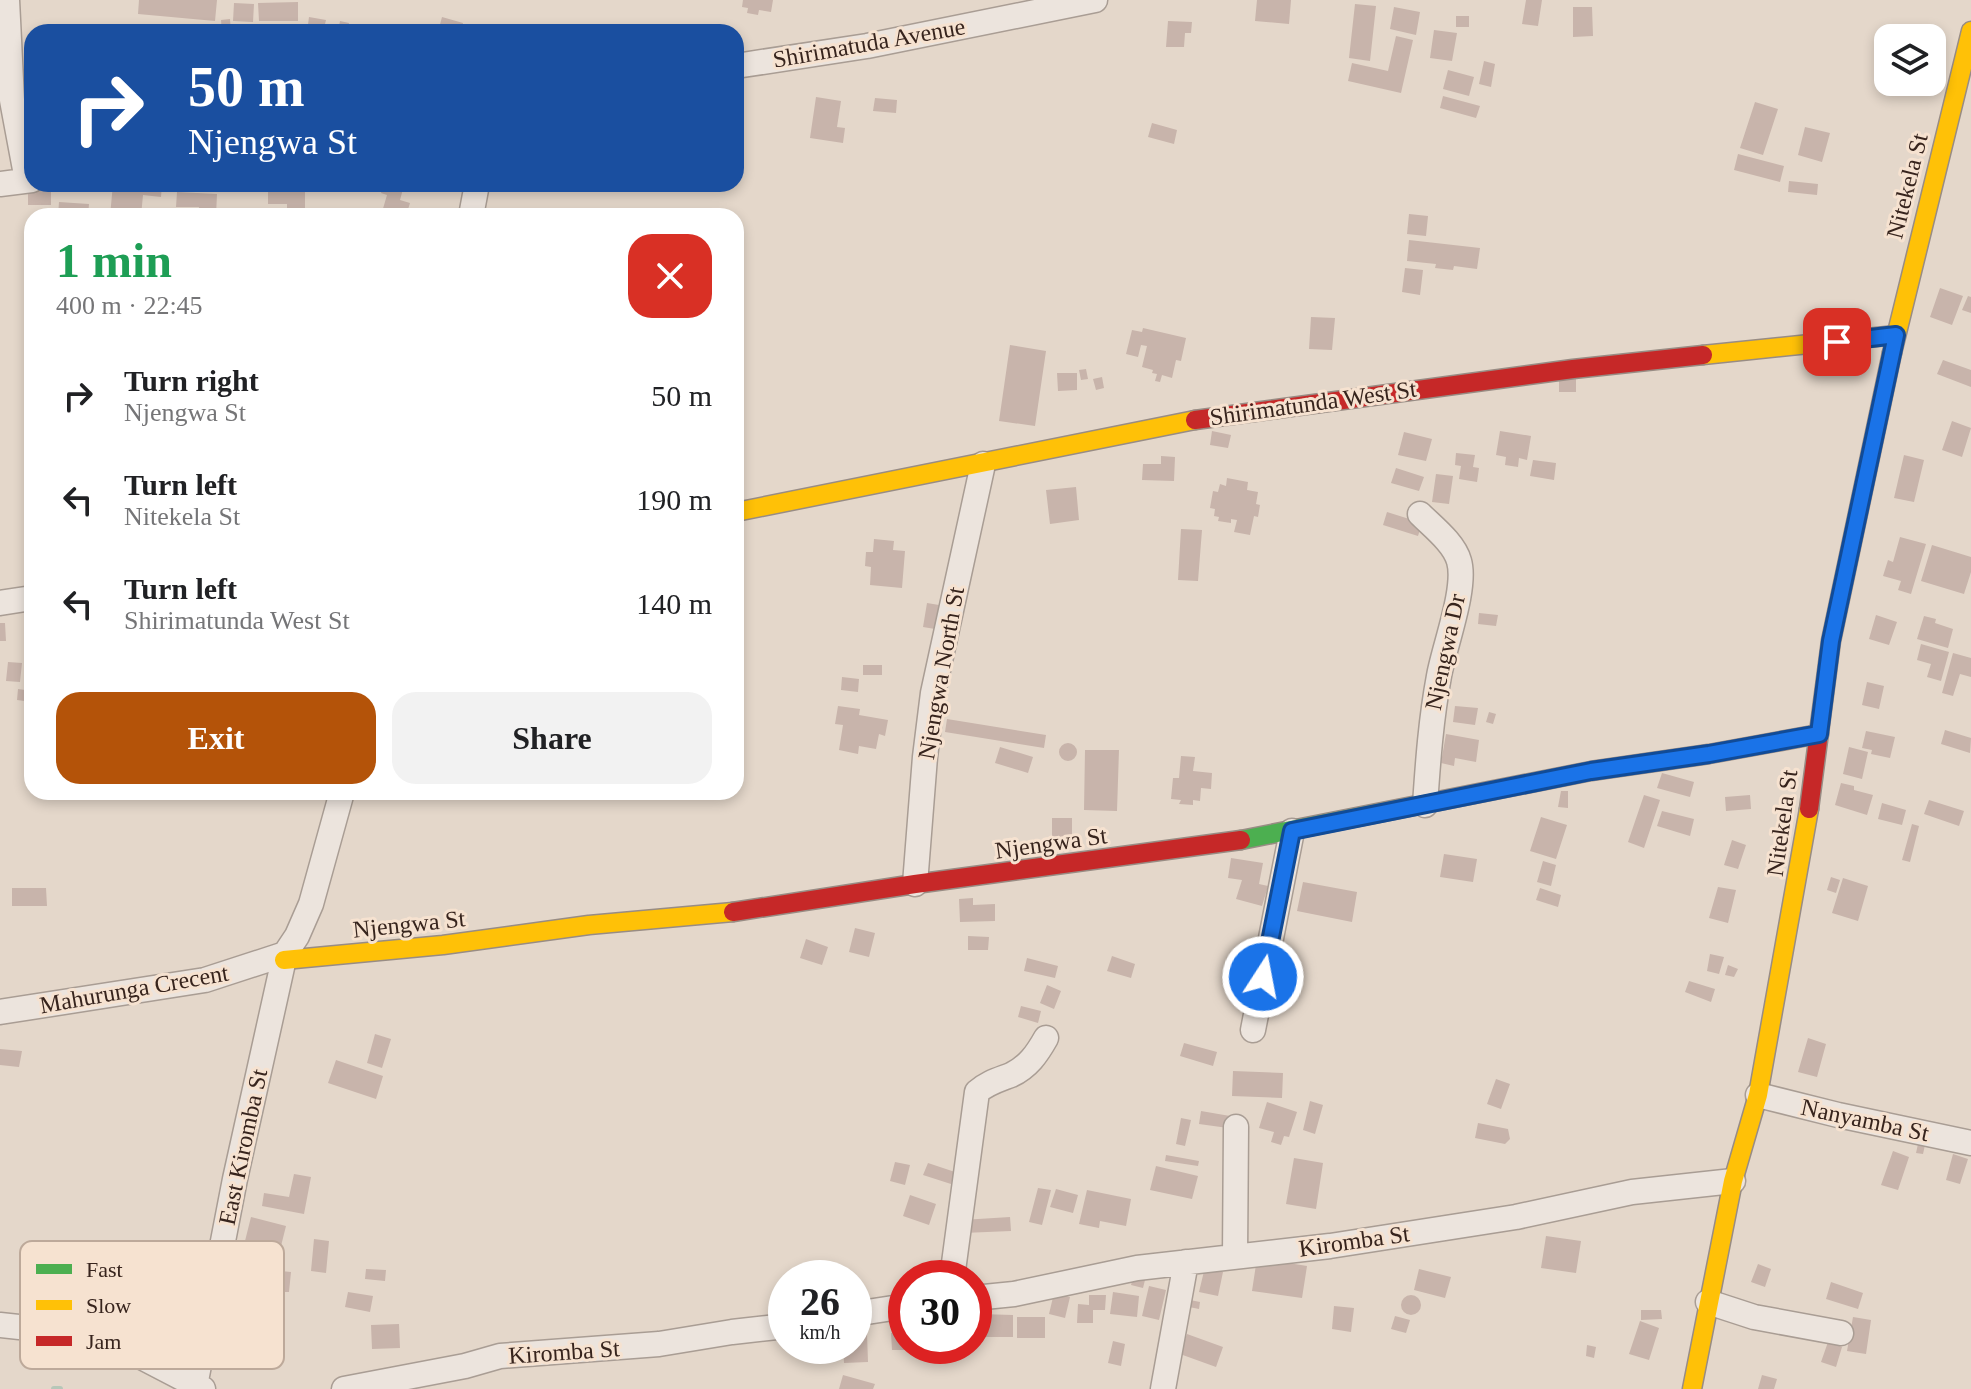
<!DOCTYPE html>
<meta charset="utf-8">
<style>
body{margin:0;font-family:Georgia,serif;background:#f2f2f2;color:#202124;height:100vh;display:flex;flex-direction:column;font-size:30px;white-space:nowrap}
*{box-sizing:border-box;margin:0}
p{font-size:26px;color:#757577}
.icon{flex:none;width:44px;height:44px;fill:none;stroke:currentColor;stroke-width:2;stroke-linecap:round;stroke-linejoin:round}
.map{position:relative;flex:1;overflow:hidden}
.panel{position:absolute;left:24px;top:208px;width:720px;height:592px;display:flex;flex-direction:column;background:#fff;border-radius:24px;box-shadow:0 4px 12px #0003}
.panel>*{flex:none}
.hud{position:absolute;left:24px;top:24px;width:720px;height:168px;border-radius:24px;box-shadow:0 4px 12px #0003;background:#1a4fa0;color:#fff;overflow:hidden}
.fabs{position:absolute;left:1874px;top:24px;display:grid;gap:16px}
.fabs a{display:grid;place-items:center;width:72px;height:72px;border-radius:16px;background:#fff;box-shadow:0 4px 12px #0003;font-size:40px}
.speed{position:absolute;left:768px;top:1260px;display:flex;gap:16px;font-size:40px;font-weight:700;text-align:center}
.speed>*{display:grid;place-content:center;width:104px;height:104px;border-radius:50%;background:#fff;box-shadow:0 4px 12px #0003;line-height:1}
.speed small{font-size:20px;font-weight:400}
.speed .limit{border:12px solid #d22;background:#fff;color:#111}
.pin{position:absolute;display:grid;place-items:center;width:68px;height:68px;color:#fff;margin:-34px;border-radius:16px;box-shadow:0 4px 12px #0006}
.me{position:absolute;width:88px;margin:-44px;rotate:11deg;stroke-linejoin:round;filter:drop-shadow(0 0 6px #0008)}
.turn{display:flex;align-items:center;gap:28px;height:168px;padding:0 32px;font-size:36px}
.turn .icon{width:104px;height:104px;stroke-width:2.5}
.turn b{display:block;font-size:56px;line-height:68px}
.round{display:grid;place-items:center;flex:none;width:84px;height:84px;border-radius:24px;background:#f2f2f2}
.overview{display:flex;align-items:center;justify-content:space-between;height:136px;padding:0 32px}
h1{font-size:48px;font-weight:600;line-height:60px;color:#1e9e55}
.cta{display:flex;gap:16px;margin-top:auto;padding:16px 32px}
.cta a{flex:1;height:92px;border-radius:24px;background:#b45309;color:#fff;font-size:32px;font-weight:600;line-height:92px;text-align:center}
.cta a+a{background:#f2f2f2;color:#202124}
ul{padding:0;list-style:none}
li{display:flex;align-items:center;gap:24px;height:104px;padding:0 32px}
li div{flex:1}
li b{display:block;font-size:30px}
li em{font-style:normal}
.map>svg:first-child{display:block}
</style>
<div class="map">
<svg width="1971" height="1389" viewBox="0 0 1971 1389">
<rect width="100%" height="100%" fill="#e4d7ca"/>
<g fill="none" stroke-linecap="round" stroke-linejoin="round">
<path stroke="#b6c7b8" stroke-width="6" d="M54,1389H60"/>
</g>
<path fill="#c8b4ab" d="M139,0H217L215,21L138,14Z
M743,0H773L771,12L759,10L758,15L747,13L748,8L742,7Z
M1257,0H1291L1289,24L1255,21Z
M1526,0H1542L1538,26L1522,24Z
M298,2V21H259L258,3Z
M234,3L254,4L253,22L233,21Z
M1355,4L1376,6L1370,61L1349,58Z
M1394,7L1420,12L1416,35L1390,29Z
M1573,7H1592L1593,36L1573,37Z
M1456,16H1469V27H1456Z
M309,17L326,20L325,24L339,26L340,21L349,23L348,28L360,32H307Z
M442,17L463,23L461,32H438Z
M230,19L231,32H222L221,20Z
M1168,21L1192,22L1191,33H1185L1184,47H1166Z
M288,24L299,27L298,32H286Z
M1434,30L1457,33L1452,61L1430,58Z
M1396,36L1413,40L1401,93L1348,81L1352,63L1388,71Z
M1484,61L1495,64L1491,87L1479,84Z
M1448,70L1474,77L1469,96L1443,89Z
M1443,96L1480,106L1476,118L1440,108Z
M816,97L841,101L837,127L845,128L843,143L810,138Z
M875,98L897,100L896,113L873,111Z
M1755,102L1778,109L1763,155L1740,148Z
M1152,123L1177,130L1174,144L1148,137Z
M1805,127L1830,133L1822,162L1798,155Z
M1738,154L1784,166L1780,182L1734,170Z
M28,181L32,184H59V191H51V205H28Z
M1789,181L1818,184L1817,195L1788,192Z
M113,184H162L161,197L143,195L141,216H110Z
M268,184H305V212H287V204H268Z
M384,184L403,189L400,200L410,203L406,216L382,212L387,195L381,193Z
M177,192L217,194L216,216H198L199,207H176Z
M59,202L89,204L88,216H58Z
M575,208L595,211V216H574Z
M247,211L262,212V216H247Z
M1409,214L1428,216L1426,236L1407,234Z
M1409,240L1480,248L1477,269L1454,266L1453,270L1435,268L1436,264L1407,261Z
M1405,268L1423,270L1420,295L1402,292Z
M1940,288L1963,296L1952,325L1930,317Z
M1968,296L1971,297V313L1962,310Z
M1311,317L1335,318L1332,350L1309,349Z
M1143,328L1186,338L1181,361L1176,360L1172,378L1162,375L1160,382L1155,381L1157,374L1152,373L1153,370L1142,367L1147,346L1141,345L1138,357L1126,354L1132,330L1142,332Z
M1010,345L1046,351L1035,426L999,421Z
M1943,360L1971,370V387L1937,374Z
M1086,369L1088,379L1081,380L1079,370Z
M1057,373H1077V390L1058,391Z
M1559,373H1576V392H1559Z
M1102,377L1104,388L1096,390L1093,379Z
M1952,421L1971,428L1962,457L1942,450Z
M1212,431L1231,435L1228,448L1210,445Z
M1500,431L1531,436L1527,460L1519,458L1518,467L1505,465L1506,457L1496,455Z
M1404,432L1432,439L1426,461L1398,455Z
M1456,453L1475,455L1473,467L1479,468L1477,482L1459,479L1461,466L1455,465Z
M1904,455L1924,460L1914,502L1894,498Z
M1161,456L1175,457L1174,481L1142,480L1143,464H1161Z
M1533,460L1556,463L1554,480L1530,476Z
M1396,468L1424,477L1419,491L1391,483Z
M1436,474L1453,476L1449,504L1432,502Z
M1227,478L1248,482L1247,490L1258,492L1256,504L1260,505L1258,517L1254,516L1250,535L1234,532L1237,520L1231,519V523L1218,521L1219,517L1214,516L1215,509L1210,508L1213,491L1218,492L1220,484L1226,486Z
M1076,487L1079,520L1050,524L1046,490Z
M1387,512L1422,523L1418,536L1383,525Z
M1181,529L1202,530L1198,581L1178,580Z
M1900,537L1926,544L1911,594L1898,590L1901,581L1883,576L1888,560L1893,562Z
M874,539L894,541L893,550L905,551L902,588L870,585L871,567L865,566L866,552H873Z
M1932,545L1971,557V572L1964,594L1921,581Z
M927,603L939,605L935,629L923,627Z
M1479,613L1498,615L1496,626L1478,624Z
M1876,615L1897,622L1889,645L1869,639Z
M1924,616L1936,619L1935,623L1953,629L1948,648L1917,639Z
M0,623H5L6,641H0Z
M1921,644L1949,652L1941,681L1927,677L1931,664L1917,660Z
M1953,653L1971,658V677L1960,674L1953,696L1942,693Z
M8,662L22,663L20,682L6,681Z
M863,665H882V675H863Z
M842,677L859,679L858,692L841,690Z
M1867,682L1884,686L1879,709L1862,705Z
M18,689L32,691V702L17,700Z
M838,706L860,709L859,715L888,720L885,736L879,734L876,749L859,746L858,754L839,750L843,725L835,724Z
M1455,706L1478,708L1475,725L1453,722Z
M1489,712L1496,714L1493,724L1486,722Z
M947,719L1046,735L1044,748L945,732Z
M1945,730L1971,738L1970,753L1941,744Z
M1866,731L1895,737L1890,758L1871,754L1872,750L1862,748Z
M1446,734L1479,740L1476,762L1455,758L1454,766L1441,763Z
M1059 752a9 9 0 1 1 18 0a9 9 0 1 1-18 0Z
M1000,747L1033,757L1028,773L995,763Z
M1849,747L1868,752L1862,779L1843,774Z
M1085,750H1119L1117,811L1084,810Z
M1181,756L1195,757L1193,771L1212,773L1211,789L1201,788L1200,801L1193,800V805L1179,804L1181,800L1171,799L1173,778H1179Z
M1662,773L1694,782L1690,797L1657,788Z
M1841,783L1854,786V790L1873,795L1867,815L1835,805Z
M1561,791H1568V808L1558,807Z
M1644,795L1660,800L1644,848L1628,842Z
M1750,795L1751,809L1726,811L1725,797Z
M1929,800L1964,811L1959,826L1924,814Z
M1882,803L1906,810L1902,825L1878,819Z
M1662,811L1694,819L1690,836L1657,826Z
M1541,817L1567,825L1556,859L1530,851Z
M1052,818H1072V837H1052Z
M1912,824L1919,826L1910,862L1902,860Z
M1732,840L1746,845L1738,869L1724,865Z
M1444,854L1477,859L1473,882L1440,877Z
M1231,858L1263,863L1259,884L1268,886L1262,906L1236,899L1242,880L1228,878Z
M1543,861L1556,865L1551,886L1537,882Z
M1831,877L1840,880L1836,893L1827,890Z
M1843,878L1868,886L1858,921L1832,913Z
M1303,882L1357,892L1352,922L1297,911Z
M1718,887L1736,890L1728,923L1709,918Z
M12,888H46L47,906H12Z
M1540,888L1561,895L1558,907L1536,900Z
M973,898V905L995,904V921L960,922L959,899Z
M855,928L875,933L869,957L849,952Z
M968,936L989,937L988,950H968Z
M806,939L828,947L822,965L800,958Z
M1710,954L1724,957L1719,974L1707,971Z
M1112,956L1135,964L1131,978L1107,971Z
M1027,958L1058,966L1055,978L1024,971Z
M1728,965L1738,969L1734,977L1725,975Z
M1689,981L1715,989L1711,1002L1685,992Z
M1047,985L1061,991L1054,1009L1040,1003Z
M1021,1006L1041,1011L1038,1023L1018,1017Z
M375,1034L391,1039L382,1068L367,1063Z
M1808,1038L1826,1044L1817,1077L1798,1072Z
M1184,1043L1217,1052L1213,1066L1180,1056Z
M0,1049L22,1051L19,1067L0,1065Z
M336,1060L383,1076L376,1099L328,1083Z
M1233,1071L1283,1073L1282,1098L1232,1096Z
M1496,1079L1510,1084L1501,1109L1487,1104Z
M1310,1101L1323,1105L1315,1134L1303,1130Z
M1267,1102L1297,1112L1289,1137L1284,1136L1281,1145L1271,1142L1274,1132L1259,1128Z
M1201,1111L1230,1116L1228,1128L1199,1124Z
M1181,1118L1191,1120L1185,1146L1176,1144Z
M1478,1123L1508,1129L1510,1139L1505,1144L1475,1138Z
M1918,1144L1925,1145L1923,1154L1916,1153Z
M1893,1151L1909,1157L1898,1190L1881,1185Z
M1953,1154L1968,1159L1960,1184L1946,1180Z
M1166,1155L1199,1161L1198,1166L1165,1161Z
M1294,1158L1323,1163L1316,1209L1286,1204Z
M895,1162L910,1165L905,1185L890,1181Z
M928,1163L955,1172L951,1184L923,1175Z
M1156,1166L1198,1176L1192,1199L1150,1190Z
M294,1174L311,1177L304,1214L262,1206L264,1193L289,1197Z
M1038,1188L1051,1190L1042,1225L1029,1222Z
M1056,1189L1078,1195L1073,1213L1050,1207Z
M1087,1190L1131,1199L1126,1226L1100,1221L1099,1228L1079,1224Z
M910,1195L936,1204L929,1225L903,1216Z
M251,1217L286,1226L280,1250L245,1241Z
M1010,1217L1011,1231L963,1233L962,1220Z
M1546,1236L1581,1241L1576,1273L1541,1268Z
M314,1239L329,1241L326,1273L311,1271Z
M1257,1258L1307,1266L1302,1298L1252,1291Z
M1758,1264L1771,1269L1765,1287L1751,1282Z
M1205,1267L1223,1272L1218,1296L1199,1292Z
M366,1269L386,1270L385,1281L365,1279Z
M1419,1269L1451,1277L1445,1298L1414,1290Z
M281,1271L291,1272L289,1292H281L280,1301L257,1298L258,1289L279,1291Z
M1134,1273L1146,1276L1143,1288L1131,1285Z
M1831,1282L1863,1293L1858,1309L1826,1299Z
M1149,1286L1166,1290L1159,1320L1142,1316Z
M348,1292L373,1296L370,1312L345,1307Z
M1113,1292L1139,1296L1137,1317L1110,1314Z
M1054,1293L1070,1297L1065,1318L1049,1314Z
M1401 1305a10 10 0 1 1 20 0a10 10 0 1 1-20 0Z
M1089,1295H1106L1105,1310H1093V1323H1077L1078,1304L1089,1305Z
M1190,1300L1200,1302L1199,1309L1189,1307Z
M1334,1306L1354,1308L1351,1332L1332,1329Z
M1641,1310H1661L1662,1319L1641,1320Z
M980,1314L1013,1315V1337H980Z
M1395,1316L1410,1320L1406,1333L1391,1329Z
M1017,1317H1045V1338H1017Z
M1853,1317L1871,1320L1866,1354L1847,1351Z
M1640,1321L1659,1328L1649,1360L1629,1354Z
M399,1324L400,1348L372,1349L371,1325Z
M904,1332L905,1350H892L891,1333Z
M854,1333H867L868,1362L844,1363L843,1346H854Z
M1187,1334L1223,1347L1216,1367L1180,1354Z
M1113,1341L1125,1344L1121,1366L1108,1363Z
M1828,1342L1842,1347L1836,1367L1821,1362Z
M1587,1345L1596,1347L1594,1358L1586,1356Z
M843,1375L875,1384L873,1389H839Z
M1762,1375L1777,1379L1774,1389H1758Z"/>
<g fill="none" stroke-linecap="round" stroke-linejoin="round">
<g stroke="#a99d94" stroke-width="27">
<path id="street" d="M7,0L12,100L27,180
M736,66L867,46L1095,0
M0,184L32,180
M471,216L477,184
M1420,514C1433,527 1454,543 1459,561C1467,588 1444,647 1439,676C1431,719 1428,761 1425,805
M0,603L32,598
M915,884L925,757L933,693L983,464
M0,1012L205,980L285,954L297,936L311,904L342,792
M1253,1030L1292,831
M1758,1095L1838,1115L1971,1143
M1235,1256L1236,1127
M952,1278L977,1092C987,1083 998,1080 1011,1075C1028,1067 1037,1054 1046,1038
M974,1298L1014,1294L1137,1268L1330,1246L1516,1217L1632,1192L1733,1181
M1708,1302L1754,1317L1841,1333
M854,1314L906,1306
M0,1325L74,1333L107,1339L203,1389
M195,1386L235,1179L285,954
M344,1389L465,1366L500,1356L659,1344L732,1332L786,1326
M1163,1389L1186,1262"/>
</g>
<g stroke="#988c84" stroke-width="21">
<path id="fast" d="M1241,840L1591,771L1709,754L1819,734"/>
</g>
<g stroke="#988c84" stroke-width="21">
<path id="slow" d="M1892,353L1971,31
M1703,355L1896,335
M736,512L1195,420
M284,960L443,945L589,925L733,912
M1692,1389L1733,1181L1758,1095L1809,809"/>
</g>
<g stroke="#988c84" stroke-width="21">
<path id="jam" d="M1195,420L1573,369L1703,355
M1809,809L1831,641L1892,353
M733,912L915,884L1241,840"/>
</g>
<use href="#street" stroke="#ece4dd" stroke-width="24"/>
<use href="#fast" stroke="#4caf50" stroke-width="18"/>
<use href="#slow" stroke="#ffc107" stroke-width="18"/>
<use href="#jam" stroke="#c62828" stroke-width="18"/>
</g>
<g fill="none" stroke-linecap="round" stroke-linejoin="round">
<g stroke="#114b97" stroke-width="20">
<path id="route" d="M1263,977L1292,831L1591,771L1709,754L1819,734L1831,641L1896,335L1837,342"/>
</g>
<use href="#route" stroke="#1a73e8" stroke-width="14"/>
</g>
<g text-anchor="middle" stroke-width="6" stroke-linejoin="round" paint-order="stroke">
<g font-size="24" fill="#37241d" stroke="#f6e2d0">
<text transform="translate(869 43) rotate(-10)" y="8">Shirimatuda Avenue</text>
<text transform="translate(1907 186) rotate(-76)" y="8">Nitekela St</text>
<text transform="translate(1313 403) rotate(-8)" y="8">Shirimatunda West St</text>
<text transform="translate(1445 652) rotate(-78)" y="8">Njengwa Dr</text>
<text transform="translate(941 673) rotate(-80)" y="8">Njengwa North St</text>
<text transform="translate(1782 823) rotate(-82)" y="8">Nitekela St</text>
<text transform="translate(1051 843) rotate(-8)" y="8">Njengwa St</text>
<text transform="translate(409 924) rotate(-6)" y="8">Njengwa St</text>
<text transform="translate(134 989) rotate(-10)" y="8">Mahurunga Crecent</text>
<text transform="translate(1865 1120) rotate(12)" y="8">Nanyamba St</text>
<text transform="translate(243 1147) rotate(-78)" y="8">East Kiromba St</text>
<text transform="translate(1354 1241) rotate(-8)" y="8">Kiromba St</text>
<text transform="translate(564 1352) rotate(-4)" y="8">Kiromba St</text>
</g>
</g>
<rect x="20" y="1241" width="264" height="128" rx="12" fill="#f6e2d0" stroke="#bda99a" stroke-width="2"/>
<rect x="36" y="1264" width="36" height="10" fill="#4caf50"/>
<rect x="36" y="1300" width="36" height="10" fill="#ffc107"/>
<rect x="36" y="1336" width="36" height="10" fill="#c62828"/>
<g font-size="22" fill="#37241d">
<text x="86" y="1277">Fast</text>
<text x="86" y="1313">Slow</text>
<text x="86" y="1349">Jam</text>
</g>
</svg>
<div class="fabs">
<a><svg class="icon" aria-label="layers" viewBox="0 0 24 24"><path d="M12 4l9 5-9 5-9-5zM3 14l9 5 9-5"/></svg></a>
</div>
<div class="speed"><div>26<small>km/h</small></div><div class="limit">30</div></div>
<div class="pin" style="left:1837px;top:342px;background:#d93025"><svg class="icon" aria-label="arrive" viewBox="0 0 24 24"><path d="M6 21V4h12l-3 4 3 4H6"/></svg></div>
<svg class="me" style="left:1263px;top:977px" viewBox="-20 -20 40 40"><circle r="17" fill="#1a73e8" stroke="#fff" stroke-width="3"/><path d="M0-11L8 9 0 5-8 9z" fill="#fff"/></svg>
<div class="hud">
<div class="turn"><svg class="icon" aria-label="right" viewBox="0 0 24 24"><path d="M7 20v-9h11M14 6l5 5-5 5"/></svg><div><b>50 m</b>Njengwa St</div></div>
</div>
<section class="panel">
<div class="overview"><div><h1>1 min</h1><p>400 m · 22:45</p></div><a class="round" style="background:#d93025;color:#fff"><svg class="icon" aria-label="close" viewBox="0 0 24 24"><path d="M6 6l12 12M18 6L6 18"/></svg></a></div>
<ul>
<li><svg class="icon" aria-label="right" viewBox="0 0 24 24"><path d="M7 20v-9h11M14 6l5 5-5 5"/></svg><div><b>Turn right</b><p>Njengwa St</p></div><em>50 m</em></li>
<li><svg class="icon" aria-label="left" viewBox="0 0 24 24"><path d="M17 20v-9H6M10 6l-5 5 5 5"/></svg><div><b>Turn left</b><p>Nitekela St</p></div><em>190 m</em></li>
<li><svg class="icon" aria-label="left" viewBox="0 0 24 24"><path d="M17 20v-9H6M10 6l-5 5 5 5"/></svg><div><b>Turn left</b><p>Shirimatunda West St</p></div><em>140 m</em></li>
</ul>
<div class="cta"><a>Exit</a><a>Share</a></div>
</section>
</div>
